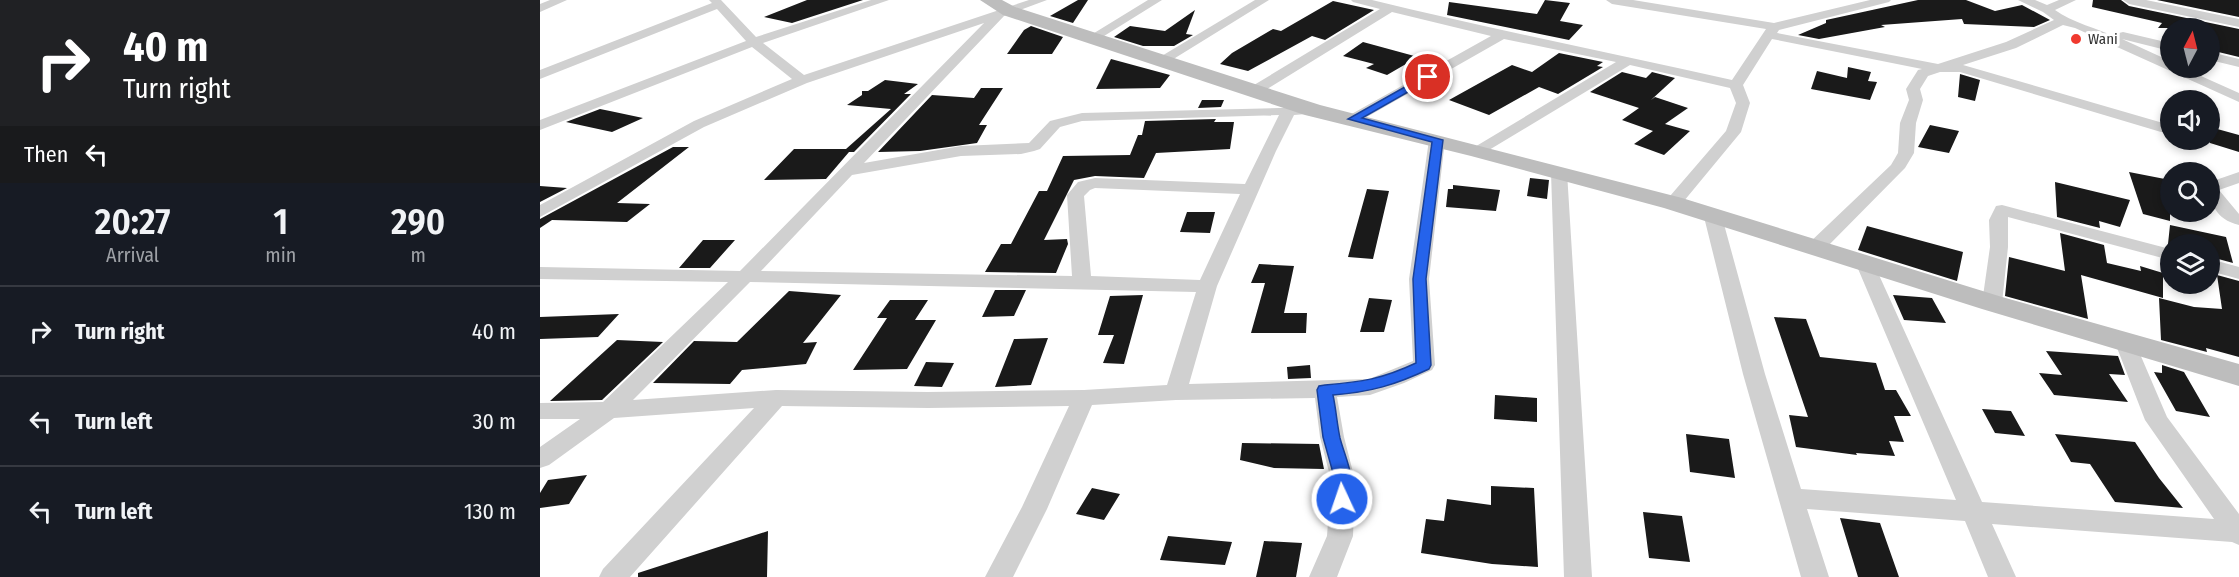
<!DOCTYPE html>
<style>
body{margin:0;font-family:"Fira Sans Condensed",sans-serif;background:#242831;color:#f1f3f6;height:100vh;display:flex;flex-direction:column;font-size:22px;white-space:nowrap}
*{box-sizing:border-box;margin:0}
p{font-size:20px;color:#9ea1a6}
.icon{flex:none;width:33px;height:33px;fill:none;stroke:currentColor;stroke-width:2;stroke-linecap:round;stroke-linejoin:round}
.map{position:relative;flex:1;overflow:hidden}
.sheet{display:flex;flex-direction:column;background:#171b24;width:540px}
.sheet>*{flex:none}
.top-card{background:#202124;color:#fff;overflow:hidden}
.needle{width:39px;rotate:7deg}
.tools{position:absolute;left:1620px;top:18px;display:grid;gap:12px}
.tools a{display:grid;place-items:center;width:60px;height:60px;border-radius:50%;background:#171b24;box-shadow:0 3px 9px #0003;font-size:30px}
.pin{position:absolute;display:grid;place-items:center;width:51px;height:51px;color:#fff;margin:-26px;border:3px solid #fff;border-radius:50%;box-shadow:0 2px 6px #0007}
.me{position:absolute;width:66px;margin:-33px;rotate:357deg;stroke-linejoin:round;filter:drop-shadow(0 0 4px #0008)}
.turn{display:flex;align-items:center;gap:21px;height:126px;padding:0 24px;font-size:27px}
.turn .icon{width:78px;height:78px;stroke-width:2.5}
.turn b{display:block;font-size:42px;line-height:51px}
.then{display:flex;align-items:center;height:57px;padding:0 24px;background:#0003;gap:12px;font-size:22px}
.eta{display:flex;justify-content:space-evenly;align-items:center;height:102px;text-align:center}
.eta b{font-size:36px;font-weight:600;line-height:42px}
ul{padding:0;list-style:none}
li{display:flex;align-items:center;gap:18px;height:90px;padding:0 24px;border-top:2px solid #363941}
li div{flex:1}
li b{display:block;font-size:22px}
li em{font-style:normal}
main{display:flex;flex:1;min-height:0}
.map>svg:first-child{display:block}
</style>
<main>
<section class="sheet">
<div class="top-card">
<div class="turn"><svg class="icon" aria-label="right" viewBox="0 0 24 24"><path d="M7 20v-9h11M14 6l5 5-5 5"/></svg><div><b>40 m</b>Turn right</div></div>
<div class="then">Then<svg class="icon" aria-label="left" viewBox="0 0 24 24"><path d="M17 20v-9H6M10 6l-5 5 5 5"/></svg></div>
</div>
<div class="eta">
<div><b>20:27</b><p>Arrival</p></div>
<div><b>1</b><p>min</p></div>
<div><b>290</b><p>m</p></div>
</div>
<ul>
<li><svg class="icon" aria-label="right" viewBox="0 0 24 24"><path d="M7 20v-9h11M14 6l5 5-5 5"/></svg><div><b>Turn right</b></div><em>40 m</em></li>
<li><svg class="icon" aria-label="left" viewBox="0 0 24 24"><path d="M17 20v-9H6M10 6l-5 5 5 5"/></svg><div><b>Turn left</b></div><em>30 m</em></li>
<li><svg class="icon" aria-label="left" viewBox="0 0 24 24"><path d="M17 20v-9H6M10 6l-5 5 5 5"/></svg><div><b>Turn left</b></div><em>130 m</em></li>
</ul>
</section>
<div class="map">
<svg width="1699" height="577" viewBox="0 0 1699 577">
<rect width="100%" height="100%" fill="#fff"/>
<path fill="#1a1a1a" d="M267,0H323L252,23L224,17Z
M538,0H548L533,23L510,16Z
M1005,0L1030,3L1020,21L1043,25L1029,40L907,15L909,2L997,14Z
M1378,0H1426L1455,11L1482,5L1510,20L1494,27L1424,24L1422,19L1341,25L1345,27L1279,39L1258,35L1286,23V20Z
M1553,0H1581L1589,6L1699,29V57L1670,50V28H1618L1622,23L1552,7Z
M1617,0H1699V17Z
M793,1L834,10L785,40L772,36L708,71L680,64L692,53L733,29L741,31Z
M655,10L646,34L653,35L634,46H603L574,37L590,26L625,31Z
M491,26L523,37L512,54H467L484,30Z
M823,42L878,57L847,75L826,68L834,64L803,56Z
M1019,53L1063,62L1057,66L1063,67L1018,94L999,87L949,115L909,100L972,65L992,72Z
M571,59L630,75L620,88L556,89Z
M1308,67L1331,72L1328,81L1337,82L1330,100L1271,89L1277,71L1307,78Z
M1082,72L1106,78L1112,72L1135,78L1111,100L1115,97L1148,108L1125,124L1150,131L1124,155L1094,144L1113,131L1082,120L1099,108L1050,92Z
M1420,74L1440,80L1435,101L1418,97Z
M345,80L378,84L364,94H371L314,152H309L286,179L224,180L254,149H306L351,109L307,105L322,95V91H328Z
M441,88H463L439,125H447L437,143L380,151L338,152L392,95L434,98Z
M662,100H684L681,107L658,108Z
M60,109L70,111L103,118L72,132L26,122Z
M676,119L674,122H694L690,149L616,153L604,178L555,176L534,180L504,240L527,239L528,244L516,273L445,272L461,244H471L499,191H507L523,156L590,155L598,135H602L605,121Z
M1390,125L1419,131L1409,153L1378,147Z
M1670,127L1699,135V152L1670,143Z
M133,147H149L77,203L110,204L87,222L12,220L0,228V219Z
M1589,172L1630,180V221L1603,214Z
M990,178L1009,180L1007,199L987,196Z
M1515,182L1590,200L1580,227L1559,221L1560,228L1517,217Z
M913,185L960,190L956,211L906,207L908,189H913Z
M0,186L27,188L0,202Z
M827,189L849,191L833,259L808,257Z
M647,212H675L670,233L640,232Z
M1630,225L1686,237L1693,263L1671,257L1670,244H1628Z
M1327,226L1423,252L1417,281L1318,250Z
M1520,233L1564,245L1567,263L1601,271L1600,266L1623,273V298L1541,275L1548,319L1465,296L1469,257L1525,271Z
M163,240H195L170,268H139Z
M719,264L754,266L744,313H767L766,333H711L725,283H711Z
M1677,275L1699,281V357L1666,348L1667,352L1621,340L1619,298L1654,307L1682,309Z
M455,290H486L474,316L442,317Z
M249,291L301,295L263,343L277,342L266,364L202,370L190,384L113,383L154,341L197,342Z
M603,295L584,364L563,363L574,335H558L570,296Z
M1353,295L1392,298L1406,323L1364,320Z
M829,298L852,300L844,332H820Z
M350,300H388L375,320H396L367,369L313,370L347,318H337Z
M79,314L58,337L0,339V317Z
M1234,317L1266,319L1280,357L1336,363L1345,390H1356L1371,416H1354L1364,442L1349,441L1355,456L1316,453L1317,455L1256,447L1249,415L1268,417Z
M508,338L491,385L455,387L474,339Z
M77,340L123,342L62,400L10,401Z
M1506,351L1578,356L1585,375L1569,374L1588,402L1514,395L1499,373L1522,375Z
M386,362L414,363L402,387L374,386Z
M770,365L771,378L748,379L747,367Z
M1622,365L1644,372L1670,417L1636,411L1614,372L1622,373Z
M955,395L997,398V422L954,419Z
M1442,409L1471,411L1485,436L1455,433Z
M1146,434L1189,439L1195,478L1150,472Z
M1515,434L1595,442L1619,478L1643,508L1575,502L1550,464L1531,462Z
M702,443L779,444L784,469L734,468L700,460Z
M47,475L29,504L0,508V493L8,480Z
M951,486L994,488L998,567L952,564L881,553L886,519L904,521L907,499L951,505Z
M552,488L580,494L564,520L536,514Z
M1103,512L1142,516L1150,562L1109,558Z
M1300,518L1340,523L1359,577H1318Z
M228,531L227,577H98V573Z
M628,536L692,542L685,565L620,560Z
M724,541L762,543L756,577H716Z"/>
<g fill="none" stroke-linecap="round" stroke-linejoin="round">
<path fill="#d0d0d0" fill-rule="evenodd" d="M10,0H27L0,12V4Z
M169,0H181L216,37L331,0H349L223,43L264,75L489,0H507L464,16L324,163L421,146L489,143L510,121L542,113L778,107L780,110L778,113L754,115L736,151L677,286L649,384L829,379L873,361L869,279L889,140L892,137H902L905,140L889,279L895,365L892,370L864,383L830,395L797,397L804,437L815,480L813,536L797,577H769L787,536L791,480L780,437L775,398L636,400L552,405L507,509L473,577H445L482,507L529,406L388,408L242,406L90,577H59L63,569L214,408L74,418L9,465L0,468V447L40,419H0V403L63,402L188,282L0,279V267L200,271L444,23L267,83L164,127L0,217V205L154,121L252,79L212,47L0,130V120L206,41L177,9L0,79V70L172,3ZM739,115L705,184L555,178L538,182L527,195L532,276L221,271L312,175L421,156L481,154L494,151L500,149L520,127L542,121ZM555,188L700,194L660,280L551,276L544,196L550,190ZM210,282L656,292L627,385L544,390L388,392L236,390L93,400Z
M608,0H622L556,41L552,42L546,38Z
M715,0H729L627,63L622,64L615,60Z
M811,0H832C951,29 1072,53 1192,80L1226,29L1072,4L1066,0H1093L1234,23L1330,0H1351L1349,2L1239,30L1237,33L1398,64L1466,42L1514,20L1503,12L1478,0H1495L1507,5L1519,0H1536L1515,10C1531,22 1559,29 1578,38L1579,33L1583,32L1630,43V51L1582,39L1630,61V68H1643L1699,93V102L1535,28L1523,25L1476,48L1423,65L1623,123L1630,121V132H1621L1420,72H1400L1388,76L1380,89L1383,100L1376,123L1374,153L1365,168L1282,252H1268L1266,248L1268,244L1351,165L1358,153L1360,123L1369,100L1366,89L1378,70L1382,69L1232,39L1203,85L1210,103L1201,132L1139,207H1127L1124,203L1186,131L1196,103L1190,88L1090,65L939,156L933,154L931,151L933,148L1076,62L964,39L818,122H808L806,119L808,116L951,36L852,12L719,94H709L707,91L709,88L840,9L813,2Z
M1583,0H1606L1699,19V27L1589,4Z
M1670,52L1699,59V67L1670,60Z
M1019,167L1027,172L1052,577H1024L1011,172Z
M1699,172V183L1679,190L1699,214V225C1675,219 1670,204 1670,182Z
M1462,205L1630,249V260L1468,217V247L1462,303L1459,307L1452,309L1445,307L1442,303L1450,247L1449,220L1456,206Z
M1173,212L1179,213L1182,217L1225,374L1261,489L1416,500L1316,264L1318,260H1332L1334,264L1442,502L1674,519L1605,420L1574,340L1577,335L1584,333L1591,335L1594,340L1627,417L1699,514V545L1692,542L1452,524L1476,577H1448L1425,521L1267,509L1289,577H1261L1203,374L1164,217L1167,213Z
M1670,259L1699,267V279L1670,271Z"/>
<path fill="#bdbdbd" fill-rule="evenodd" d="M440,0H462L475,7L780,105L1142,198L1462,297L1699,364V386L1442,309L1124,208L931,156L765,115L463,15Z"/>
</g>
<path fill="#2563eb" stroke="#184099" stroke-width="1.5" d="M888,74L892,77L891,79L822,118L903,140L886,279L891,365L889,369C855,385 831,392 793,395C796,409 797,424 800,438C805,458 819,484 808,504L802,506L796,504L793,499L795,480L783,437L777,390L779,386L785,385C822,382 842,379 876,363L873,279L892,142L808,119Z"/>
<circle fill="#f03a2f" stroke="#fff" stroke-width="2" cx="1536" cy="39" r="6"/>
<g text-anchor="middle" stroke-width="6" stroke-linejoin="round" paint-order="stroke">
<g font-size="15" fill="#333" stroke="#fff" text-anchor="start">
<text x="1548" y="44">Wani</text>
</g>
</g>
</svg>
<div class="tools">
<a><svg class="needle" viewBox="-14 -14 28 28"><path d="M0-13l5 13h-10z" fill="#e53935"/><path d="M0 13l5-13h-10z" fill="#9ea1a6"/></svg></a>
<a><svg class="icon" aria-label="sound" viewBox="0 0 24 24"><path d="M4 9h4l5-4v14l-5-4H4zM17 9q2 3 0 6"/></svg></a>
<a><svg class="icon" aria-label="search" viewBox="0 0 24 24"><circle cx="10" cy="10" r="6"/><path d="M15 15l6 6"/></svg></a>
<a><svg class="icon" aria-label="layers" viewBox="0 0 24 24"><path d="M12 4l9 5-9 5-9-5zM3 14l9 5 9-5"/></svg></a>
</div>
<div class="pin" style="left:888px;top:77px;background:#d93025"><svg class="icon" aria-label="arrive" viewBox="0 0 24 24"><path d="M6 21V4h12l-3 4 3 4H6"/></svg></div>
<svg class="me" style="left:802px;top:499px" viewBox="-20 -20 40 40"><circle r="17" fill="#2563eb" stroke="#fff" stroke-width="3"/><path d="M0-11L8 9 0 5-8 9z" fill="#fff"/></svg>
</div>
</main>
